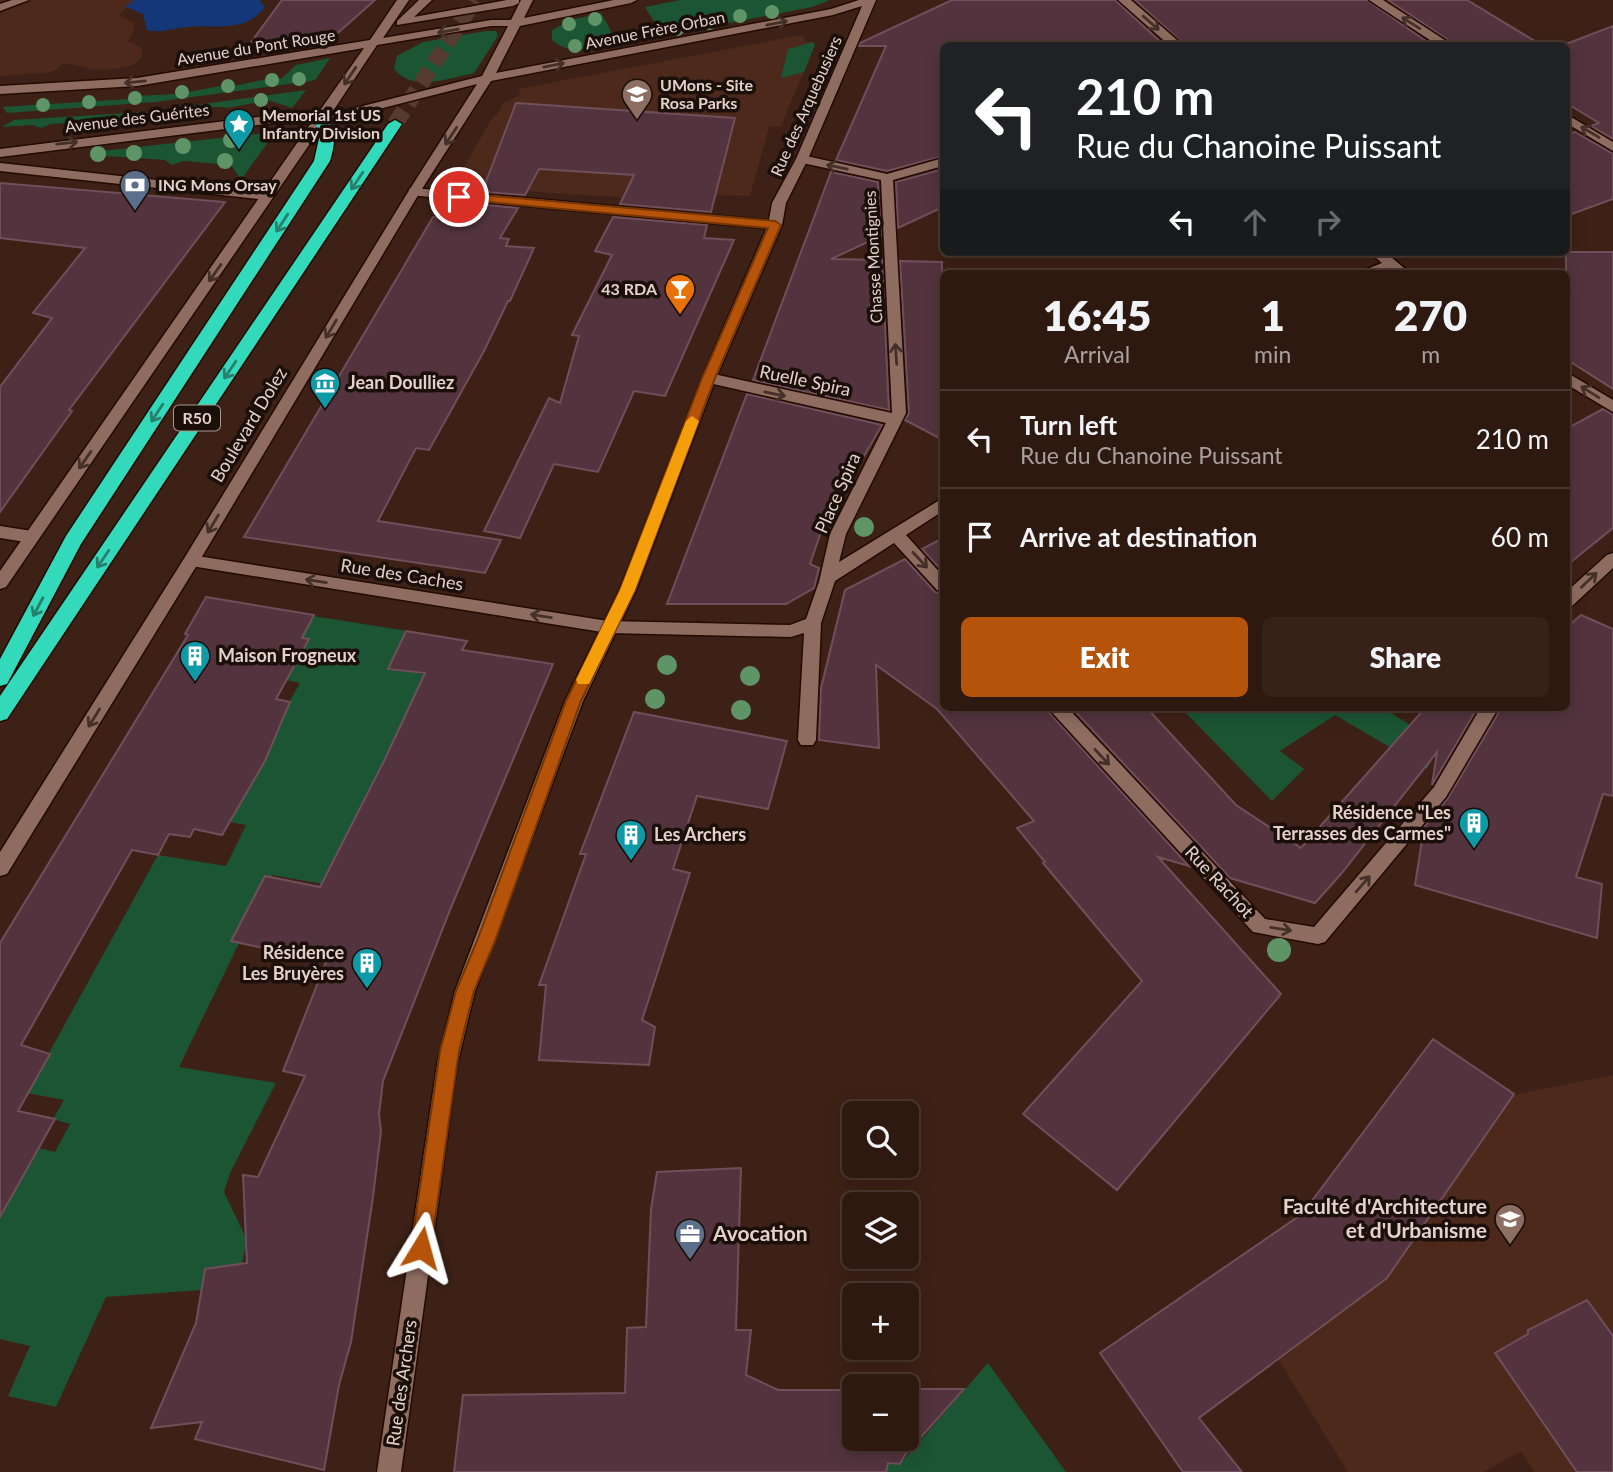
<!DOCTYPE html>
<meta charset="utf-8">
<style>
body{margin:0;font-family:Lato,sans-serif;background:#362219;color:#f1f3f6;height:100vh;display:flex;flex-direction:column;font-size:26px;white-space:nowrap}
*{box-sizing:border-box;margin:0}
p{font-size:23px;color:#a7a09f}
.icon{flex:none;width:38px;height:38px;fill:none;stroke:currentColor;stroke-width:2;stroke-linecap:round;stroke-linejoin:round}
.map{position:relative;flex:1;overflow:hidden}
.side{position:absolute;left:940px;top:270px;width:630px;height:441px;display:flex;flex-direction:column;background:#2e1910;border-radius:10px;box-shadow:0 4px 18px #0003,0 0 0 2px #493830}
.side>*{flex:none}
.top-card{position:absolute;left:940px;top:42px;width:630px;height:214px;border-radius:10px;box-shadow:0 4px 18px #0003,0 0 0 2px #493830;background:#202124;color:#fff;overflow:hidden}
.tools{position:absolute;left:842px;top:1101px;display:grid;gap:14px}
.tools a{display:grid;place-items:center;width:77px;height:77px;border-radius:10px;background:#2e1910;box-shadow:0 4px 18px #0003,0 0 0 2px #493830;font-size:35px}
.pin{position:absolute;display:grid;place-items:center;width:60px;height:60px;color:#fff;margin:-30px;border:4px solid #fff;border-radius:50%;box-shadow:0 2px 7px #0007}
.me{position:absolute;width:77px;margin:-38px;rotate:8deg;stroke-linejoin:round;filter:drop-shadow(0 0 5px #0008)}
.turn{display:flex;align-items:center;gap:24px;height:147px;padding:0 21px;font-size:32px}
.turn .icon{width:91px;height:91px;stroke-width:2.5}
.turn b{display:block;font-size:49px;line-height:60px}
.lanes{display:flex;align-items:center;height:66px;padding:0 21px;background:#0003;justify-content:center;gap:35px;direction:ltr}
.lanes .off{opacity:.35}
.eta{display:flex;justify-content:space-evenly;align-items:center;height:119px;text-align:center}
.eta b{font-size:42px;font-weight:800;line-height:49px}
.primary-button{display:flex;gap:14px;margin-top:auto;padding:14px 21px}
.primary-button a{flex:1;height:80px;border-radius:10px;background:#b45309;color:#fff;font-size:28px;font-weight:800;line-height:80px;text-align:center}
.primary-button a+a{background:#362219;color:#f1f3f6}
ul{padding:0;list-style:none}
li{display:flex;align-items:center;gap:21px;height:98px;padding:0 21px;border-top:2px solid #493830}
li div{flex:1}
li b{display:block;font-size:26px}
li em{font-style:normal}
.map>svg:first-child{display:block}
</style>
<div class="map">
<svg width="1613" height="1472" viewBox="0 0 1613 1472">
<rect width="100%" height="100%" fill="#3d2116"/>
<path fill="#4c291b" d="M0,0H134L119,15L133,23L135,29L128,41L142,48V57L133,65L116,69L96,70L65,63L54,71L45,73L0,76Z
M802,35L807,42H813L815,45L781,126L769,127L750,196L717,195L715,203L567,194L458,186L455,182L494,115H497L503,103L520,95L518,89Z
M1613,1075V1472H1534L1521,1451L1484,1472H1348L1278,1359L1513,1095Z"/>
<path fill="#1b5534" d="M680,0H830L812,7L663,36L645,7Z
M601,13L618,44C597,47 570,57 552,40V30L570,20Z
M486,31H496L498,36L474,73C451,78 410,93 394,68L397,56L423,42Z
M813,42L815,45L804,72L781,78L788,49Z
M330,58L316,79L311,81L155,102L7,113L3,107L129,99L136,96L175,94L180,91L189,92L230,84L233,86L273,78L281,79L296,65Z
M306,90L292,108L268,100L228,108C214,105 195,110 182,115L174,113L144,116L137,120L126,118L90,124L78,122L51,124L41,128L32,125L2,127L14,120L145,112Z
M275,132L241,180L231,165L184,161L172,165L165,160L107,156L95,159L92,155V152Z
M313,616L407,631L388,668L427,675L322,884L272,875L179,1067L276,1083L230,1173L224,1192L247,1240L242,1264L206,1269L202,1290L106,1297L56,1407L8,1396L30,1346L0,1339V1218L39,1148L55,1152L70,1124L53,1119L64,1100L27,1093L158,855L226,866L246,825L230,822L276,725L300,683L286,680L309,639L301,637Z
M1180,707H1381L1441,744L1427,769L1335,715L1280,751L1304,769L1272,801Z
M988,1363L1066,1472H886L888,1463L900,1464Z"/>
<path fill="#133778" d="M134,0H261L260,2L265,7C245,34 215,24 186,27C173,28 159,34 147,30L143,14L126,7Z"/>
<path fill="#53343e" stroke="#704f5a" stroke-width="2" d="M282,0H375L332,38L244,52Z
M952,0H1115L1165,46H943V156L887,171L836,160L886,46H859L860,43Z
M1135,0H1367L1433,46H1186Z
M1388,0H1467L1543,46H1457Z
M1613,26V139L1591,126L1599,123L1566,103V44Z
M516,103L735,118L711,212L620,204L634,175L539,169L525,195L482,192Z
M1575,132L1613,154V199L1566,216V135Z
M943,169V207L898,228L896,182Z
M831,172L878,182L881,236L831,259L882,260L889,410L753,380Z
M0,183L225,202L69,410L72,411L0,512V387L52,318L33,313L85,248L0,238Z
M477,204L518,208L500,238L509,239L506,246L534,248L510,301H508L484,351L429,450L416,448L378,521L501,540L485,573L244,537L433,217L470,220Z
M613,217L707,225L704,238L734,240L665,396L634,391L598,472L554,464L520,538L484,531L549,398L560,403L579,336L572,335L612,255L595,251Z
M1566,252H1613V389L1566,359Z
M900,261L942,262L943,440L905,420L909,413Z
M747,394L882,425L822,529L810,564L819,568L814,588L786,604H667Z
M1603,409L1613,415V528L1566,566V429Z
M943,538V572L922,549Z
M905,559L935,592L943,594V707H1044L1189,866L1158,857L1281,994L1117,1190L1023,1114L1142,981L1043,863L1045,862L1017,828L1034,821L937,709L876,665L879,748L819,740L821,688L845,590Z
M206,597L314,615L302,638L309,639L276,699L290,702L265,761L222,835L194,829L190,837L169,834L158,855L132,850L21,1045L50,1054L18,1111L55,1119L0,1217V943L188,635L185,634Z
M1581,615L1613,629V796L1603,794L1576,877L1602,884L1597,938L1415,885L1424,827L1448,798L1502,707H1566V628Z
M406,631L467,641L462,650L553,664L450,910L383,1081L379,1114L381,1131L373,1197L351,1342L339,1385L324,1470L195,1439L202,1422L151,1428L196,1323L205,1269L247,1263L243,1175L258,1177L305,1076L283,1071L326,962L231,941L265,876L320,887L385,759L425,673L388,669Z
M1071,707H1146L1236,805L1301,848L1426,707H1478L1432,785L1437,752L1341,874L1315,903L1230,878Z
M634,712L787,741L768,809L697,796L673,869L690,873L642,1020L655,1027L649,1065L539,1060L546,985H539L586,854H580Z
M1433,1039L1514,1094L1387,1278L1199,1418L1242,1472H1183L1100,1353L1302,1214Z
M741,1168L736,1330H751L746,1375L778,1390H854V1438H906V1389H964L905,1455L900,1464L888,1463L886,1472H454L463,1395L625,1393L627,1328L646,1327L651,1209L657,1172Z
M1587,1300L1613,1336V1472H1577L1495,1353L1528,1334V1330Z"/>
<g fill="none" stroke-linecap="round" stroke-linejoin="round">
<path stroke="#563b31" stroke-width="16" stroke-dasharray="16 8" stroke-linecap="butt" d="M395,124L475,0"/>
<g stroke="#230a02" stroke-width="3">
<path id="lane" d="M12,0H29L0,11V4Z"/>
</g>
<g stroke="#230a02" stroke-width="3">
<path id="street" d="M419,0H432L414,17L507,0H519V3L513,6L397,25V21Z
M1118,0H1131L1184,46H1170Z
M802,155L887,174L943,158V166L893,180L906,413L846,534L839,562L943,498V511L906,535L943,576V592L937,590L894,543L835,581L821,623L816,740L813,745H801L798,740L804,633L791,637L608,633L185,565L183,561L191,555L608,621L790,625L806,619L819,582L830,534L886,423L709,383L702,378L709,373L892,413L881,180L798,162L796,159Z
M0,163L267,192L273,196L267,200L0,171Z
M414,188L775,221L782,225L775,229L409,195V189Z
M1369,252H1385L1410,273H1394L1390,269L1378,273H1357L1382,263Z
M1566,372L1613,400V412L1566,384Z
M0,526L32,531L40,537L32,543L0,538Z
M1613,553V568L1572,606L1566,608V592L1607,555Z
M1047,707H1067L1265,919L1314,927L1434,787L1481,707H1499L1446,797L1325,942L1318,944L1253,932Z"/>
</g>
<g stroke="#230a02" stroke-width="3">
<path id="secondary" d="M397,0H409L383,38L491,20H511L521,0H533L524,18L614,0H637L631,3L520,26L496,73L831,9L859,0H876L808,159L786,203L782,225L716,378L636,590L583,701L475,991L457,1065L401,1472H377L437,1065L455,991L565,701L620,590L702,378L768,225L772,203L796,159L862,6L833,15L491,81L420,192L197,565L7,874L0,876V852L185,557L408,192L477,84L324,123L6,587L0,589V571L311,123H274L0,157V149L274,115L316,116L364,48L137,86L0,94V86L137,78L370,40ZM491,26H508L482,76L331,114L377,45Z
M1369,0H1383L1454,46H1439Z
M1566,114L1613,142V151L1566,123Z"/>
</g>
<g stroke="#230a02" stroke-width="3">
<path id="highway" d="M321,116L326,117C337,132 335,144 330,161L81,544L7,684L0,686V659L66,536L314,161L320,134L314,120Z
M395,120L402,124L7,719L0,721V696L388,124Z"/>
</g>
<use href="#lane" fill="#8e6d60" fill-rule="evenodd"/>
<use href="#street" fill="#8e6d60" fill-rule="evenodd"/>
<use href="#secondary" fill="#8e6d60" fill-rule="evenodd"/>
<use href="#highway" fill="#32dabb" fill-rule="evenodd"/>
</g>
<g fill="#5f9467">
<circle cx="772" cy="12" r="7"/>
<circle cx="740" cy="16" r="7"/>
<circle cx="595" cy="19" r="7"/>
<circle cx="709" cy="23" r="7"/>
<circle cx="569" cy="24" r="7"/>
<circle cx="677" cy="29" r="7"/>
<circle cx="606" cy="41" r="7"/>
<circle cx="575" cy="46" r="7"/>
<circle cx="299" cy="79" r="7"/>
<circle cx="272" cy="80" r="7"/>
<circle cx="228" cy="86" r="7"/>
<circle cx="182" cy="92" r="7"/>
<circle cx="135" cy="98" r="7"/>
<circle cx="261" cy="100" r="7"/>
<circle cx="89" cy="102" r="7"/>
<circle cx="43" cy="105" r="7"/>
<circle cx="231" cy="140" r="8"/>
<circle cx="183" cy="146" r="8"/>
<circle cx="134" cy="153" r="8"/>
<circle cx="98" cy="154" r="8"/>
<circle cx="225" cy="161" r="8"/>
<circle cx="864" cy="527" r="10"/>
<circle cx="667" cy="665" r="10"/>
<circle cx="750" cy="676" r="10"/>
<circle cx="655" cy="699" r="10"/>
<circle cx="741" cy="710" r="10"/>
<circle cx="1279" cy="950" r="12"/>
</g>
<defs><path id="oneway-shaft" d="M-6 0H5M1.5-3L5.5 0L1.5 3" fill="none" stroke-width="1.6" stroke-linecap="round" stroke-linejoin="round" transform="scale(1.75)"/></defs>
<g stroke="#433028">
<use href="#oneway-shaft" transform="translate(777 23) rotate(-11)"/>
<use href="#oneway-shaft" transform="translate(1151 23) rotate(41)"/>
<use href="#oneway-shaft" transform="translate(1411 23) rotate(-148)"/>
<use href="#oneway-shaft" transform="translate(448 31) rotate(170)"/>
<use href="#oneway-shaft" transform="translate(554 65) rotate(-11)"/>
<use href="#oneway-shaft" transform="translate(350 76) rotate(124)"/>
<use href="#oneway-shaft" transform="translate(135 82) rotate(174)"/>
<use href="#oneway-shaft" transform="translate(1590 132) rotate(-149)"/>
<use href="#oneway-shaft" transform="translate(451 136) rotate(123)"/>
<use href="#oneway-shaft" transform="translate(67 143) rotate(-6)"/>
<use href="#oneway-shaft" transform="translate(837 167) rotate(-168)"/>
<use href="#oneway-shaft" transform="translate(215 273) rotate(125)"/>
<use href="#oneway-shaft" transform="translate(331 329) rotate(121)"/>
<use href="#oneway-shaft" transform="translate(896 354) rotate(-94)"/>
<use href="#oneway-shaft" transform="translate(1590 392) rotate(-148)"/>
<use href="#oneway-shaft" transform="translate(775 394) rotate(12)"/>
<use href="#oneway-shaft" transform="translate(85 460) rotate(125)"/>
<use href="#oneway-shaft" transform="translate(213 524) rotate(121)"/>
<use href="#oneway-shaft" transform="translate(920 560) rotate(47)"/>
<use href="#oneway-shaft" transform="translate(1589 580) rotate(-43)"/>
<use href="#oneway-shaft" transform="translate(316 581) rotate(-171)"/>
<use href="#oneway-shaft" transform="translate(541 616) rotate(-171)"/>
<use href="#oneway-shaft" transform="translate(94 718) rotate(122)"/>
<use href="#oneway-shaft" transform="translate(1102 757) rotate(47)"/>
<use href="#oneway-shaft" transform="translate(1363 884) rotate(-49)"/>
<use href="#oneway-shaft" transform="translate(1281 929) rotate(9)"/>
</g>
<g stroke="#287f6b">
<use href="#oneway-shaft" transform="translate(357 181) rotate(124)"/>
<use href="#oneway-shaft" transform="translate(282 223) rotate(123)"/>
<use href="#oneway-shaft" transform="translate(230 370) rotate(124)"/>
<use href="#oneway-shaft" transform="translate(157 413) rotate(123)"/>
<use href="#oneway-shaft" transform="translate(103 559) rotate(124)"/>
<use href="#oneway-shaft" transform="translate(38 607) rotate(118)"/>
</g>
<path fill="#b45309" stroke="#753606" stroke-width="2" d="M459,193L775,221L781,225L715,378L635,590L581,701L495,941L474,991L459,1051L431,1248L428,1255L421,1258L414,1255L411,1248L440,1051L456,991L477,941L566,701L620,590L702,378L768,228L455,199V194Z"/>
<path fill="#f59e0b" d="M692,416L699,421L635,590L589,684H578L576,680L620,590L686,421Z"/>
<defs>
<g id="university-pin" transform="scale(1.575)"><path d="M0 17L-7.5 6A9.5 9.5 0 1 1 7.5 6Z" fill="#8d6e63" stroke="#1b0f0a"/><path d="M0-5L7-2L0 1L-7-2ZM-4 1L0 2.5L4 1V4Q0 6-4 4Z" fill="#fff"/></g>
<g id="sight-pin" transform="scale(1.575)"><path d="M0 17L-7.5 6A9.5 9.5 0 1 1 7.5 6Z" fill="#0f9aa8" stroke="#1b0f0a"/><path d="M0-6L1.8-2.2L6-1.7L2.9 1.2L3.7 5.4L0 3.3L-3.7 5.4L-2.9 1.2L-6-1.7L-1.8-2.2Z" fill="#fff"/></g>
<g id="bank-pin" transform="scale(1.575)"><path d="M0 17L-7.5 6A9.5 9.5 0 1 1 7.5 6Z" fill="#5c6f8a" stroke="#1b0f0a"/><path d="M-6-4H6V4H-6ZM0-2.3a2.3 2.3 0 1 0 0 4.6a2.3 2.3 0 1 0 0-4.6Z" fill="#fff"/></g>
<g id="bar-pin" transform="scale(1.575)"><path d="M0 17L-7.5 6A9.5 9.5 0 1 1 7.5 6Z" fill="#e8710a" stroke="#1b0f0a"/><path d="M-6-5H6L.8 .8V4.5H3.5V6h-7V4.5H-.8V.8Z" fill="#fff"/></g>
<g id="museum-pin" transform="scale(1.575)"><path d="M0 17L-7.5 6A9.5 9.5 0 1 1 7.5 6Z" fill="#0f9aa8" stroke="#1b0f0a"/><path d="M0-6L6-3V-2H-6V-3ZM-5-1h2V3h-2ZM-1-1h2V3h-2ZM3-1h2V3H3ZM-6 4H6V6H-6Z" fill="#fff"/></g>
<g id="building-pin" transform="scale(1.575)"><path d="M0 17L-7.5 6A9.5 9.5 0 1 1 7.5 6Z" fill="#0f9aa8" stroke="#1b0f0a"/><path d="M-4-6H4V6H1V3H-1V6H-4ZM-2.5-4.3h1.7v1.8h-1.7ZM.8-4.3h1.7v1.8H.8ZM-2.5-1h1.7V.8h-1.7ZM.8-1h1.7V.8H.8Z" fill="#fff"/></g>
<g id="office-pin" transform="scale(1.575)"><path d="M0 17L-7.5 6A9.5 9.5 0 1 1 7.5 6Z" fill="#5c6f8a" stroke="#1b0f0a"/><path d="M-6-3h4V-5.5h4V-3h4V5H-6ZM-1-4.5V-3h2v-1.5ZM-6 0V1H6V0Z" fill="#fff"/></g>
</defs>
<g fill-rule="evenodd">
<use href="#university-pin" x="637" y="94"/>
<use href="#sight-pin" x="239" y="124"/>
<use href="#bank-pin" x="135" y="185"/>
<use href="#bar-pin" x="680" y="289"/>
<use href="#museum-pin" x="325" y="383"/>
<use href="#building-pin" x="195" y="656"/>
<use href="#building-pin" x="1474" y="823"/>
<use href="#building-pin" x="631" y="835"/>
<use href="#building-pin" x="367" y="963"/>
<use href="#university-pin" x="1510" y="1219"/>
<use href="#office-pin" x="690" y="1234"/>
</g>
<g text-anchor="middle" stroke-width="7" stroke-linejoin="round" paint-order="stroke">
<g font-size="16" fill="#e4d1ca" stroke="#1b0f0a">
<text transform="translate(655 30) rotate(-11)" y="6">Avenue Frère Orban</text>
<text transform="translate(256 47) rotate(-9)" y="6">Avenue du Pont Rouge</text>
<text transform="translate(806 106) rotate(-66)" y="6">Rue des Arquebusiers</text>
<text transform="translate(137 118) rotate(-7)" y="6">Avenue des Guérites</text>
<text transform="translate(873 257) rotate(-93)" y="6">Chasse Montignies</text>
</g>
<g font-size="16" font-weight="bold" fill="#e4d1ca" stroke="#1b0f0a" text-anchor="start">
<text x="660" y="91">UMons - Site<tspan x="660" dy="18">Rosa Parks</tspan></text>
<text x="262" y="121">Memorial 1st US<tspan x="262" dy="18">Infantry Division</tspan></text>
<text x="158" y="191">ING Mons Orsay</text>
<text x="657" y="295" text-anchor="end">43 RDA</text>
</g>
<rect fill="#1b0f0a" stroke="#a89790" stroke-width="2" x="174" y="405.5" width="46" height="25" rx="5"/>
<g font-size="16" font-weight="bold" fill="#e4d1ca">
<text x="197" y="424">R50</text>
</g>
<g font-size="18" fill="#e4d1ca" stroke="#1b0f0a">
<text transform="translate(805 381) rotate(12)" y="6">Ruelle Spira</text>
<text transform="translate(249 425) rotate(-59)" y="6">Boulevard Dolez</text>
<text transform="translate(838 493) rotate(-66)" y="6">Place Spira</text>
<text transform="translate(402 575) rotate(9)" y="6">Rue des Caches</text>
<text transform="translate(1219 882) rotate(47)" y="6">Rue Rachot</text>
<text transform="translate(402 1383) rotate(-82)" y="6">Rue des Archers</text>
</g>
<g font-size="18" font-weight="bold" fill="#e4d1ca" stroke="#1b0f0a" text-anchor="start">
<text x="348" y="389">Jean Doulliez</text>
<text x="218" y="662">Maison Frogneux</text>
<text x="1451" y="819" text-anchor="end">Résidence "Les<tspan x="1451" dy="21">Terrasses des Carmes"</tspan></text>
<text x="654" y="841">Les Archers</text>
<text x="344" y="959" text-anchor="end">Résidence<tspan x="344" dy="21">Les Bruyères</tspan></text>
</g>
<g font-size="21" font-weight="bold" fill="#e4d1ca" stroke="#1b0f0a" text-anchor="end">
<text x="1487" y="1214">Faculté d'Architecture<tspan x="1487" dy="24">et d'Urbanisme</tspan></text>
<text x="713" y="1241" text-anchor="start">Avocation</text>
</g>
</g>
</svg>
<div class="tools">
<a><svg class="icon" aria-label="search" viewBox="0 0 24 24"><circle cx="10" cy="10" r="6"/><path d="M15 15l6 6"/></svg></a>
<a><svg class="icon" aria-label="layers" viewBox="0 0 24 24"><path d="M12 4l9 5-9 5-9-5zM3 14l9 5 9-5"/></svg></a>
<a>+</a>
<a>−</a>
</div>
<div class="pin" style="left:459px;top:197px;background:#d93025"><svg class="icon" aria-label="arrive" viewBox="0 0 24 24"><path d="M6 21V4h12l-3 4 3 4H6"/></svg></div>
<svg class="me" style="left:421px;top:1248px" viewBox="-20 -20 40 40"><path d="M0-17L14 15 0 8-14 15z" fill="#b45309" stroke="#fff" stroke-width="4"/></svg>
<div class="top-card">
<div class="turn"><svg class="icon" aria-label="left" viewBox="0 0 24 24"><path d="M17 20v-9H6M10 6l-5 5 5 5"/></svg><div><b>210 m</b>Rue du Chanoine Puissant</div></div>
<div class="lanes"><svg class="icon" aria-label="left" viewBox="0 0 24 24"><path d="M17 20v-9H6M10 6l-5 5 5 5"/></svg><svg class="icon off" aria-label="ahead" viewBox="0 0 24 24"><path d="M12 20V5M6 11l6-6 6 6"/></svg><svg class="icon off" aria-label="right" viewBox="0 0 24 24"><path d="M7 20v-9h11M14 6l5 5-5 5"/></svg></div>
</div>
<section class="side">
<div class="eta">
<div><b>16:45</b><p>Arrival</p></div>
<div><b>1</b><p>min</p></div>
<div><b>270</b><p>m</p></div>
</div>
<ul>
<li><svg class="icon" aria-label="left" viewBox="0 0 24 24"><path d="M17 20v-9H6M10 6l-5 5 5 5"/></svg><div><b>Turn left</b><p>Rue du Chanoine Puissant</p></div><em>210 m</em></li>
<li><svg class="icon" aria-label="arrive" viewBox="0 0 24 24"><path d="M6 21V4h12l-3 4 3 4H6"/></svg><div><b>Arrive at destination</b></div><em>60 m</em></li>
</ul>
<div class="primary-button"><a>Exit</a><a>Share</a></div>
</section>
</div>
